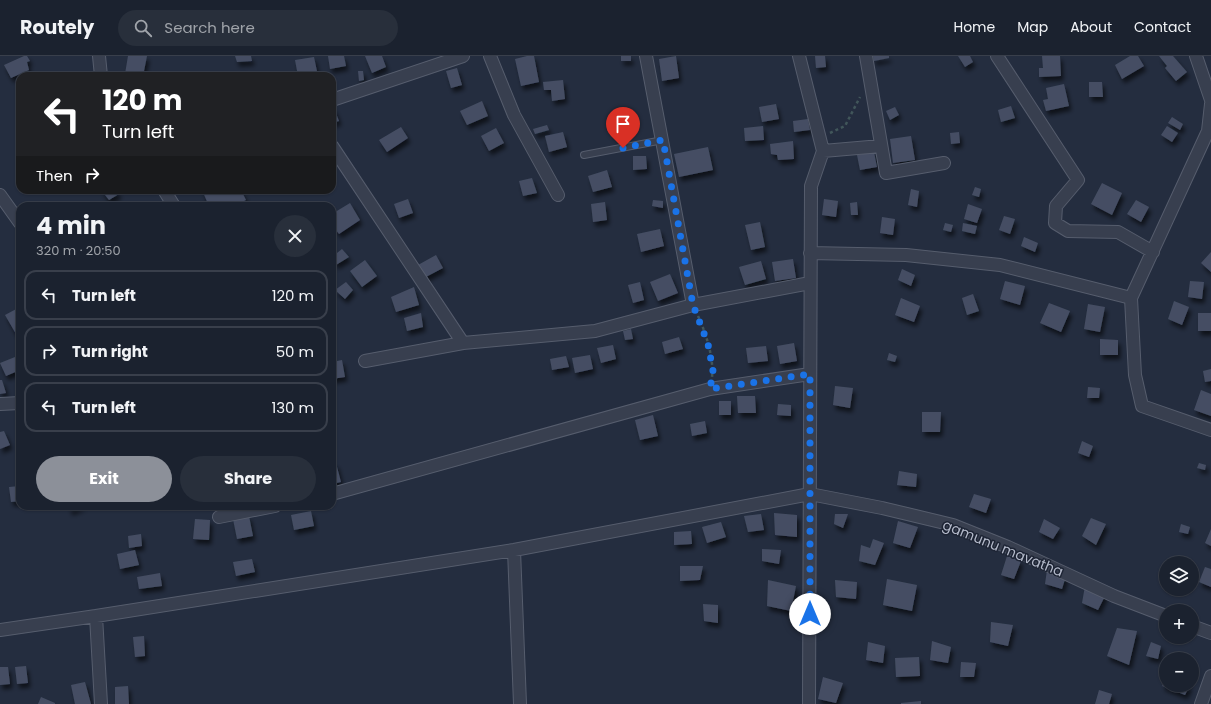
<!DOCTYPE html>
<meta charset="utf-8">
<style>
body{margin:0;font-family:Poppins,sans-serif;background:#282f3b;color:#f1f3f6;height:100vh;display:flex;flex-direction:column;font-size:15px;white-space:nowrap}
*{box-sizing:border-box;margin:0}
p{font-size:13px;color:#a0a4aa}
.icon{flex:none;width:22px;height:22px;fill:none;stroke:currentColor;stroke-width:2;stroke-linecap:round;stroke-linejoin:round}
.map{position:relative;flex:1;overflow:hidden}
.details{position:absolute;left:16px;top:146px;width:320px;height:308px;display:flex;flex-direction:column;background:#1b222f;border-radius:12px;box-shadow:0 1px 3px #0004,0 0 0 1px #393f4b}
.details>*{flex:none}
.hud{position:absolute;left:16px;top:16px;width:320px;height:122px;border-radius:12px;box-shadow:0 1px 3px #0004,0 0 0 1px #393f4b;background:#202124;color:#fff;overflow:hidden}
.controls{position:absolute;left:1159px;top:500px;display:grid;gap:8px}
.controls a{display:grid;place-items:center;width:40px;height:40px;border-radius:50%;background:#1b222f;box-shadow:0 1px 3px #0004,0 0 0 1px #393f4b;font-size:20px}
.pin{position:absolute;display:grid;place-items:center;width:34px;height:34px;color:#fff;margin:-41px -17px;border-radius:50% 50% 50% 0;rotate:-45deg;box-shadow:0 0 4px #0007}
.pin .icon{rotate:45deg}
.me{position:absolute;width:44px;margin:-22px;rotate:0deg;stroke-linejoin:round;filter:drop-shadow(0 0 3px #0008)}
.turn{display:flex;align-items:center;gap:14px;height:84px;padding:0 20px;font-size:18px}
.turn .icon{width:52px;height:52px;stroke-width:2.5}
.turn b{display:block;font-size:28px;line-height:34px}
.then{display:flex;align-items:center;height:38px;padding:0 20px;background:#0003;gap:8px;font-size:15px}
.round{display:grid;place-items:center;flex:none;width:42px;height:42px;border-radius:21px;background:#282f3b}
.head{display:flex;align-items:center;justify-content:space-between;height:68px;padding:0 20px}
h1{font-size:24px;font-weight:700;line-height:30px}
.cta{display:flex;gap:8px;margin-top:auto;padding:8px 20px}
.cta a{flex:1;height:46px;border-radius:24px;background:#8c9099;color:#fff;font-size:16px;font-weight:700;line-height:46px;text-align:center}
.cta a+a{background:#282f3b;color:#f1f3f6}
ul{padding:0;list-style:none}
li{display:flex;align-items:center;gap:12px;height:50px;margin:0 8px 6px;padding:0 12px;border:2px solid #393f4b;border-radius:12px}
li div{flex:1}
li b{display:block;font-size:15px}
li em{font-style:normal}
header{display:flex;align-items:center;gap:24px;box-sizing:border-box;height:56px;padding:0 20px;background:#1b222f;border-bottom:1px solid #393f4b}
header strong{font-size:19px}
nav{display:flex;gap:22px;margin-inline-start:auto;font-size:14px}
.search{width:280px;height:36px;background:#282f3b;display:flex;align-items:center;gap:10px;box-sizing:border-box;padding:0 14px;border-radius:22px;color:#a0a4aa;font-size:15px}
.map>svg:first-child{display:block}
</style>
<header>
<strong>Routely</strong>
<div class="search"><svg class="icon" aria-label="search" viewBox="0 0 24 24"><circle cx="10" cy="10" r="6"/><path d="M15 15l6 6"/></svg>Search here</div>
<nav><a>Home</a><a>Map</a><a>About</a><a>Contact</a></nav>
</header>
<div class="map">
<svg width="1211" height="648" viewBox="0 0 1211 648">
<defs>
<filter id="shadow"><feDropShadow dx="2.5" dy="4.5" stdDeviation="2" flood-color="#0009"/></filter>
</defs>
<rect width="100%" height="100%" fill="#242d3f"/>
<path fill="#454e63" filter="url(#shadow)" d="M24,0H27L30,5L27,6L29,14L11,22L4,9Z
M128,0H147L143,20L125,18Z
M235,0H251L252,5L237,6Z
M328,0H344L346,10L330,13Z
M365,0H382L386,11L372,17Z
M527,0H534L539,26L521,30L515,3Z
M621,0H631V5H621Z
M676,0L679,22L662,25L659,3Z
M815,0H825L826,11L816,12Z
M873,0H889V2L874,5Z
M958,0H970L973,6L965,11Z
M1042,0H1060L1061,20L1039,21V12H1043Z
M1130,0H1138L1144,10L1122,23L1115,9Z
M1159,0H1173L1187,16L1176,25L1165,12L1167,10Z
M314,1L318,20H298L295,4Z
M457,12L462,29L451,32L446,15Z
M358,15H363L364,24L359,25Z
M563,24L565,43L552,45L551,34H544L543,26Z
M1089,26H1102L1103,41H1089Z
M1064,28L1069,50L1046,55L1043,44L1048,43L1046,32Z
M482,45L488,60L467,69L460,55Z
M776,48L779,63L762,66L759,51Z
M1011,50L1015,62L1001,66L998,54Z
M895,51L899,59L890,64L886,55Z
M334,52L339,65L332,67V53Z
M1172,61L1183,68L1180,74L1168,67Z
M808,63L810,74L794,76L793,65Z
M547,69L549,74L535,78L533,73Z
M763,70L764,84L745,85L744,72Z
M1167,70L1178,77L1172,86L1161,79Z
M401,71L408,82L387,96L379,84Z
M496,72L504,87L489,95L481,80Z
M563,76L567,91L549,96L545,80Z
M959,76L960,87L951,88L950,77Z
M911,80L915,104L893,107L890,83Z
M793,85L794,103L778,104L777,99L771,98L770,88Z
M708,91L713,114L679,121L674,98Z
M874,96L877,111L860,114L857,99Z
M633,100H646L647,113L633,114Z
M607,114L612,131L593,136L588,120Z
M532,122L537,137L523,140L519,125Z
M1102,127L1122,137L1112,159L1091,148Z
M975,131L981,133L979,141L972,139Z
M911,133L919,135L917,151L908,149Z
M101,134H116L119,138L109,144Z
M202,134H241L246,144L234,150H209Z
M408,143L413,157L399,162L394,148Z
M824,143L838,145L836,161L822,159Z
M653,144L663,145V152L652,150Z
M1136,144L1149,151L1141,166L1127,158Z
M605,146L607,164L593,166L591,148Z
M857,146L858,159H851L850,147Z
M350,147L360,164L339,178L332,169V158Z
M968,148L982,153L977,167L964,163Z
M1004,160L1015,163L1010,178L999,174Z
M882,161L895,163L893,179L880,177Z
M760,166L765,191L751,194L745,169Z
M945,167L953,169L951,176L943,174Z
M963,167L977,170L975,178L962,175Z
M660,173L664,190L641,196L637,178Z
M1024,181L1038,187L1035,196L1021,190Z
M342,193L349,201L336,209L332,201Z
M1211,196V216L1201,207Z
M436,199L443,212L424,222L418,209Z
M793,203L796,222L775,225L772,206Z
M365,204L377,220L362,231L350,215Z
M761,205L766,223L745,229L739,211Z
M902,213L915,219L911,230L898,224Z
M670,218L678,237L658,245L650,226Z
M1005,225L1025,230L1020,249L1000,243Z
M1190,225L1204,226L1202,243L1188,241Z
M346,226L353,234L345,243L335,234Z
M640,226L644,244L633,247L628,229Z
M414,231L419,249L396,256L391,241Z
M973,238L979,255L967,259L962,242Z
M901,242L920,250L914,266L895,259Z
M1174,245L1189,251L1182,269L1168,263Z
M1049,247L1070,255L1061,276L1040,267Z
M1088,248L1105,251L1100,276L1084,273Z
M20,251V276L16,278L5,259Z
M421,257L423,271L407,275L404,262Z
M1198,257H1211V275H1198Z
M631,273L633,283L625,284L623,275Z
M679,281L683,293L665,298L662,286Z
M1100,283L1118,284V299H1100Z
M794,287L797,305L780,308L777,290Z
M613,289L616,303L601,307L597,292Z
M766,290L768,305L748,307L746,292Z
M889,297L897,300L895,306L887,304Z
M590,299L593,313L575,317L572,302Z
M566,300L569,311L552,314L550,303Z
M15,301L20,314L6,320L0,307Z
M342,304L345,321L332,323V306Z
M1211,313V325L1205,326L1203,315Z
M0,324H2L6,337L0,338Z
M835,330L853,332L850,352L833,349Z
M1088,331L1100,332L1099,342H1087Z
M1201,334L1211,338V360L1194,354Z
M737,340H755L756,357H738Z
M719,345H731V359H719Z
M778,348L791,349V360L777,359Z
M922,356H941L940,376H922Z
M653,359L658,380L640,384L635,364Z
M705,365L707,377L692,380L690,368Z
M4,375L10,389L0,393V376Z
M1082,385L1093,390L1089,401L1078,397Z
M336,407L341,426L332,428V408Z
M1199,407L1206,409L1205,414L1197,412Z
M899,415L917,418L916,431L897,429Z
M20,430V445L11,446L9,431Z
M974,438L991,443L986,457L969,451Z
M68,450H84L70,455Z
M311,455L314,470L294,474L291,459Z
M774,457L797,459V481L775,479Z
M761,458L764,474L748,476L744,460Z
M835,458H848L843,472L834,468Z
M249,460L253,480L237,483L233,463Z
M1091,462L1106,468L1096,489L1082,480Z
M195,463L210,464L209,484L193,483Z
M1044,463L1060,472L1053,483L1039,476Z
M898,465L918,471L910,492L893,487Z
M721,466L726,481L707,487L702,471Z
M1181,468L1190,471L1188,478L1179,476Z
M1211,473V490L1205,487Z
M691,475L692,488L674,489V476Z
M141,478L142,490L129,492L128,480Z
M873,483L884,487L875,509L859,505L861,489L870,492Z
M762,493L781,494L779,508L762,505Z
M135,494L139,509L120,513L117,498Z
M1007,500L1021,505L1014,523L1001,519Z
M252,503L255,516L236,520L233,506Z
M680,510H703L700,524L680,525Z
M1205,511L1211,513V531L1199,526Z
M1047,514L1066,520L1062,533L1045,528Z
M160,517L162,530L139,533L137,521Z
M887,523L917,529L912,555L883,549Z
M768,524L796,530L791,555L767,550Z
M835,524L857,526L856,543L836,541Z
M1085,530L1106,538L1098,554L1082,547Z
M703,548L718,549V567L704,565Z
M991,566L1013,569L1008,590L990,586Z
M1117,572L1137,575L1129,609L1107,600Z
M144,580L145,600L135,601L133,581Z
M932,585L951,591L948,607L930,604Z
M868,586L885,590L883,607L866,604Z
M1151,586L1161,590L1158,603L1146,600Z
M919,601L920,620L896,621L895,602Z
M961,606L976,607L974,621H960Z
M26,610L28,627L17,628L15,611Z
M0,611H8L10,628L0,629Z
M823,621L843,627L836,647L818,643Z
M1166,622V629H1190L1185,639L1162,630Z
M85,626L91,648H75L71,629Z
M128,630L129,648H115V631Z
M1099,634L1112,638L1109,648H1095Z
M41,641L55,647V648H38Z
M921,645V648H901V647Z"/>
<g fill="none" stroke-linecap="round" stroke-linejoin="round">
<g stroke="#565d6d" stroke-width="8">
<path id="service" d="M584,99L663,84"/>
</g>
<g stroke="#565d6d" stroke-width="14">
<path id="minor" d="M99,0L101,20
M490,0L514,59L558,139
M799,0L823,95L811,130L809,648
M866,0L886,117L944,107
M997,0L1078,124L1056,150L1055,167L1068,175L1118,176L1153,196
M1196,0L1211,44
M332,44L463,0
M1211,48L1208,75L1131,242L1135,319L1142,350L1211,374
M332,90L463,287
M823,95L881,90
M164,134L174,150
M0,139L20,167
M810,197L906,199L1000,209L1131,242
M693,249L810,227
M365,305L463,287L595,275L693,249L646,0
M0,348L20,347
M332,438L710,333L810,318
M219,461L275,450
M514,494L520,648
M1192,570L1211,577
M0,574L96,560
M101,648L96,560L514,494L810,438L882,452L953,469L1008,491L1114,540L1166,560
M1201,648L1211,620"/>
</g>
<path stroke="#41565a" stroke-width="2.5" stroke-dasharray="3 3" stroke-linecap="butt" d="M830,77L845,70L860,41
M698,260C706,277 714,302 712,321"/>
<use href="#service" stroke="#383f4f" stroke-width="6"/>
<use href="#minor" stroke="#383f4f" stroke-width="12"/>
</g>
<g fill="none" stroke-linecap="round" stroke-linejoin="round">
<path stroke="#1a73e8" stroke-width="7" stroke-dasharray="0 12.6" d="M623,92L663,84L693,249L708,288L713,315L710,333L810,318V558"/>
</g>
<g text-anchor="middle" stroke-width="3" stroke-linejoin="round" paint-order="stroke">
<g font-size="14" fill="#b4baca" stroke="#1d2434">
<text transform="translate(1003 492) rotate(22)" y="5">gamunu mavatha</text>
</g>
</g>
</svg>
<div class="controls">
<a><svg class="icon" aria-label="layers" viewBox="0 0 24 24"><path d="M12 4l9 5-9 5-9-5zM3 14l9 5 9-5"/></svg></a>
<a>+</a>
<a>−</a>
</div>
<div class="pin" style="left:623px;top:92px;background:#d93025"><svg class="icon" aria-label="arrive" viewBox="0 0 24 24"><path d="M6 21V4h12l-3 4 3 4H6"/></svg></div>
<svg class="me" style="left:810px;top:558px" viewBox="-20 -20 40 40"><circle r="19" fill="#fff"/><path d="M0-13L10 11 0 6-10 11z" fill="#1a73e8"/></svg>
<div class="hud">
<div class="turn"><svg class="icon" aria-label="left" viewBox="0 0 24 24"><path d="M17 20v-9H6M10 6l-5 5 5 5"/></svg><div><b>120 m</b>Turn left</div></div>
<div class="then">Then<svg class="icon" aria-label="right" viewBox="0 0 24 24"><path d="M7 20v-9h11M14 6l5 5-5 5"/></svg></div>
</div>
<section class="details">
<div class="head"><div><h1>4 min</h1><p>320 m · 20:50</p></div><a class="round"><svg class="icon" aria-label="close" viewBox="0 0 24 24"><path d="M6 6l12 12M18 6L6 18"/></svg></a></div>
<ul>
<li><svg class="icon" aria-label="left" viewBox="0 0 24 24"><path d="M17 20v-9H6M10 6l-5 5 5 5"/></svg><div><b>Turn left</b></div><em>120 m</em></li>
<li><svg class="icon" aria-label="right" viewBox="0 0 24 24"><path d="M7 20v-9h11M14 6l5 5-5 5"/></svg><div><b>Turn right</b></div><em>50 m</em></li>
<li><svg class="icon" aria-label="left" viewBox="0 0 24 24"><path d="M17 20v-9H6M10 6l-5 5 5 5"/></svg><div><b>Turn left</b></div><em>130 m</em></li>
</ul>
<div class="cta"><a>Exit</a><a>Share</a></div>
</section>
</div>
